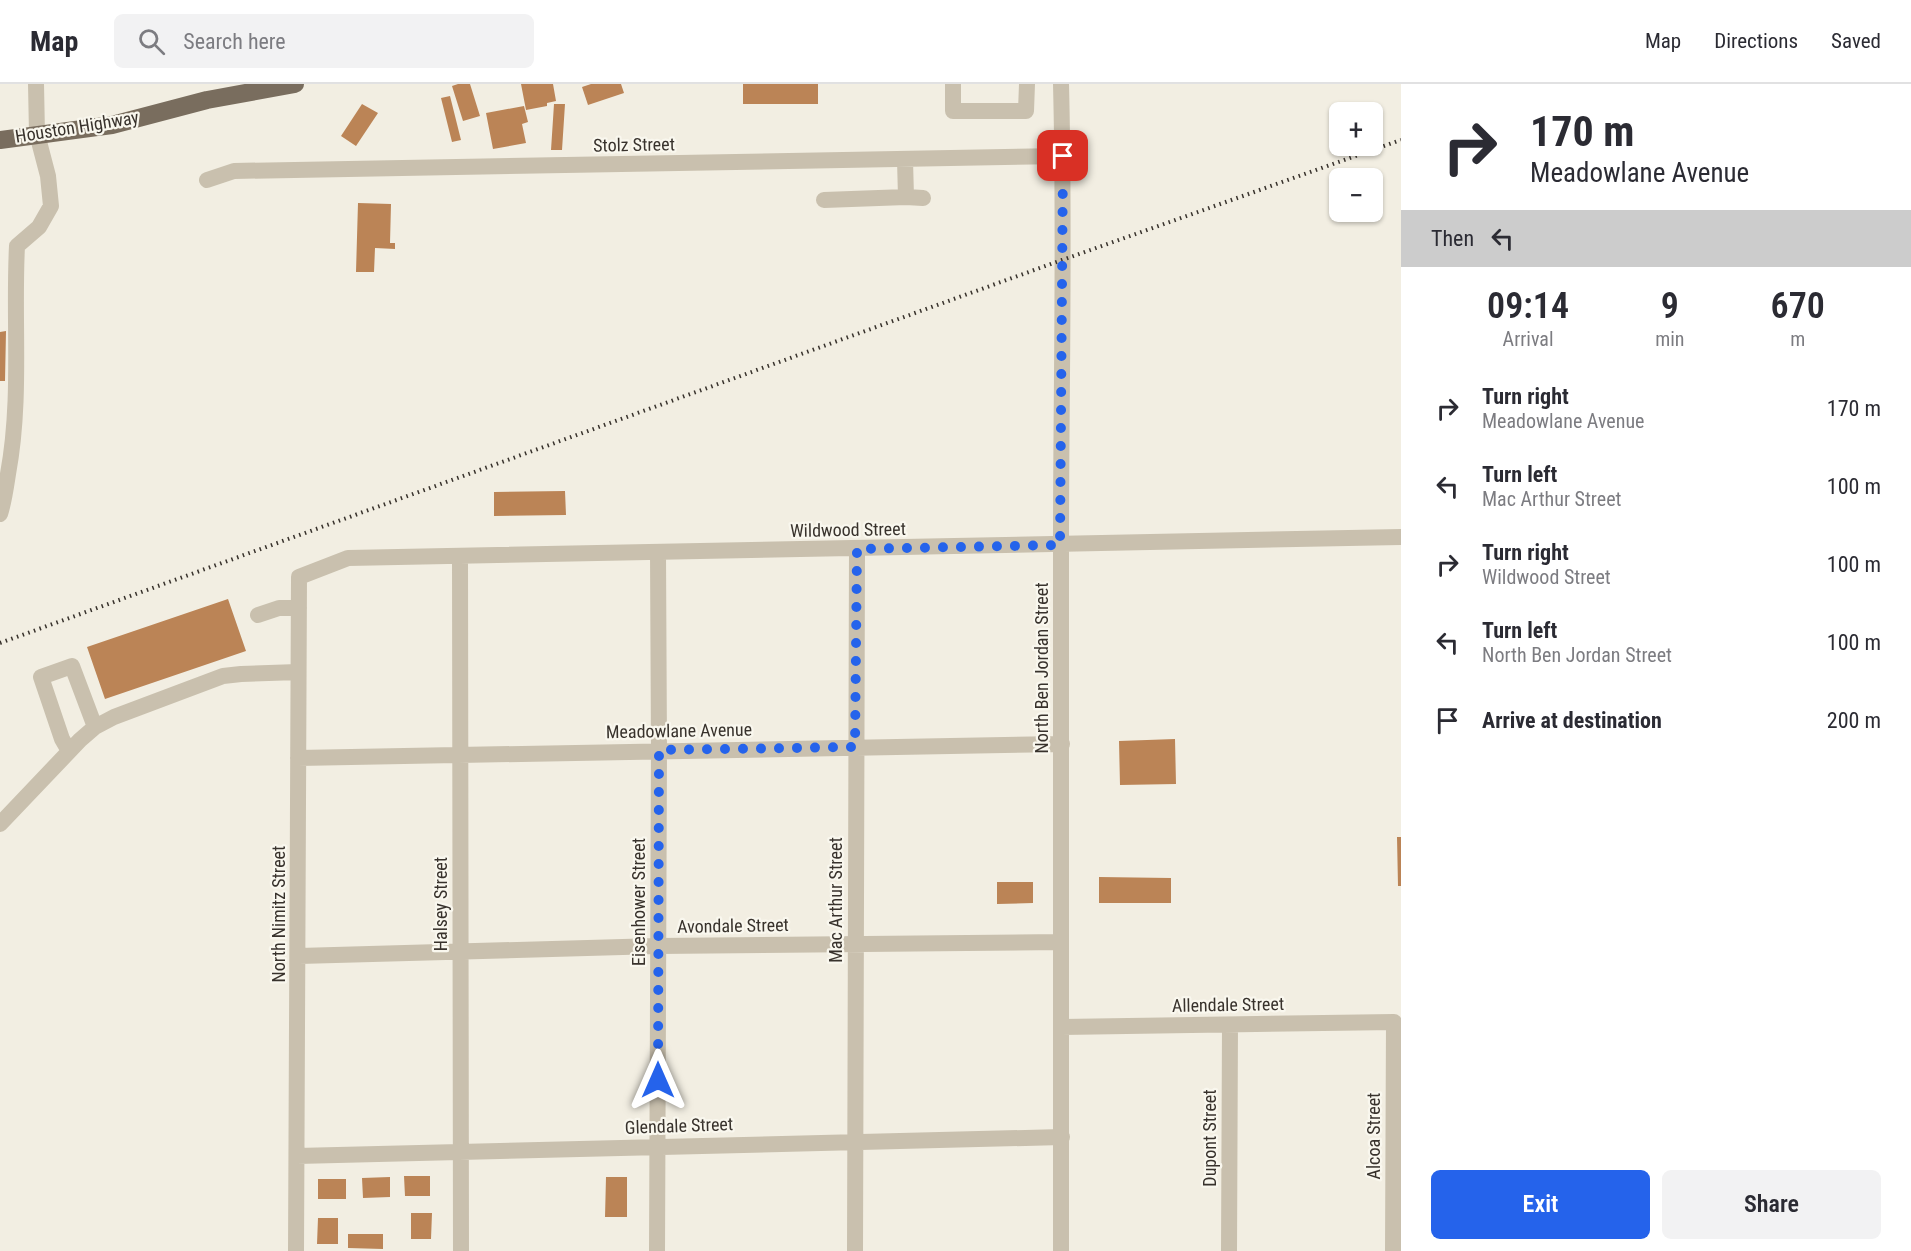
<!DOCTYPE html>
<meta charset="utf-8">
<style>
body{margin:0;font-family:"Roboto Condensed",sans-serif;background:#f2f2f3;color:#2b2b33;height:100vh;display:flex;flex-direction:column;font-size:22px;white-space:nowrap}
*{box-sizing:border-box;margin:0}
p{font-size:20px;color:#7c7c81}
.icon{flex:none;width:33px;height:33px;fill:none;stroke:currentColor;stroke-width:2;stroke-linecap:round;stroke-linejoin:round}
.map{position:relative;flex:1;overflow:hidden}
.sheet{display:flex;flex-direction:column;background:#fff;width:510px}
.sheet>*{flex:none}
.guide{background:#fff;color:#2b2b33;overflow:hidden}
.buttons{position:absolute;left:1329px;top:18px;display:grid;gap:12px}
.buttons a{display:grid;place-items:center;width:54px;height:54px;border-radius:9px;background:#fff;box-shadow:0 2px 4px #0004;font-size:30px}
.pin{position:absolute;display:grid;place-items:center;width:51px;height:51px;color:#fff;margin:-26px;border-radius:12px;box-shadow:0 3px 9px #0006}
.me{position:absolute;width:66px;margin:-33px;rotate:0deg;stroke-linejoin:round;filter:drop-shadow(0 0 4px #0008)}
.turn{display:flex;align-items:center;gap:21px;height:126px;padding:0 30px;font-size:27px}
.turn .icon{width:78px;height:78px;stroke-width:2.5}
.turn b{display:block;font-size:42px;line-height:51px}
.then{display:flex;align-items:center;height:57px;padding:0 30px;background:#0003;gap:12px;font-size:22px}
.eta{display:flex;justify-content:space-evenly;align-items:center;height:102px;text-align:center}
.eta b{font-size:36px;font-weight:600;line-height:42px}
.cta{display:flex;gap:12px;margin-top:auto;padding:12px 30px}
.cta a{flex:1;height:69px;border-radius:9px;background:#2563eb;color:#fff;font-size:24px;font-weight:600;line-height:69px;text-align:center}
.cta a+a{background:#f2f2f3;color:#2b2b33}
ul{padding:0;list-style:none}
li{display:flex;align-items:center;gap:18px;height:78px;padding:0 30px}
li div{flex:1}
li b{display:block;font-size:22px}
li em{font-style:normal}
header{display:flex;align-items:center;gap:36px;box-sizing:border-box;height:84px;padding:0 30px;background:#fff;border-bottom:2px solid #e1e1e2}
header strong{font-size:28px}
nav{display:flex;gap:33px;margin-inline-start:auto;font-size:21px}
.search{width:420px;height:54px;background:#f2f2f3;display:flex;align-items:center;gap:15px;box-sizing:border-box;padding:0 21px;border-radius:9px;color:#7c7c81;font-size:22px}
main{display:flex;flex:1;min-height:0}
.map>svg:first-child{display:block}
</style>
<header>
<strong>Map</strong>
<div class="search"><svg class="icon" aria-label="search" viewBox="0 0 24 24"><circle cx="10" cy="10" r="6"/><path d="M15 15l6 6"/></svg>Search here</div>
<nav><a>Map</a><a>Directions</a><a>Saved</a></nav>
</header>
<main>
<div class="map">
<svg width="1401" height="1167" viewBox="0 0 1401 1167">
<rect width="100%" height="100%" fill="#f2eee2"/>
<path fill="#bb8456" d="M458,0H470L480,32L463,37L452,2Z
M521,0H553L556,17L547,19V22L526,26Z
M591,0H621L624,9L588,21L582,3Z
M743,0H818V20H743Z
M450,12L461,56L452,58L441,14Z
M362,20L378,29L356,62L341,52Z
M554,20H565L562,66H551Z
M524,22L528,38L522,40L526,59L493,65L486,29Z
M358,119L391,120L390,159H395V165L375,164L374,188H356Z
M6,247L5,297H0V248Z
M565,407L566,431L494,432V408Z
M228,515L246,567L105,615L87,563Z
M1175,655L1176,700L1120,701L1119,657Z
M1397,753H1401V802H1398Z
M1099,793L1171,794V819H1099Z
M997,798H1033V819L997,820Z
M404,1092H430V1112H405Z
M390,1093V1113L363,1114L362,1094Z
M606,1093H627V1133H605Z
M318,1095H346V1115H318Z
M411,1129H432L431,1155H411Z
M318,1134H338V1160H317Z
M348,1150H383V1165L348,1164Z"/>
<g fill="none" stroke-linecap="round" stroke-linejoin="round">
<path stroke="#c9c0ae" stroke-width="16" d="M953,0V27H1026L1027,0
M1061,0C1065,152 1061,305 1061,457C1060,694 1062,930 1061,1167
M207,96L234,87L1063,72
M906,113L923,114
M824,116L906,113L905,76
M0,430C4,418 6,403 8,390C22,314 13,238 17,162L39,143L51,122L48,92L37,50L36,0
M460,472L461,1167
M258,531L279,524H299
M69,667L62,655L41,593L72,582L95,643
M298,674L1062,660
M0,740L80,656L95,643L114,633L223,592L241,590L298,588
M299,872L658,862L1061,858
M1062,943L1394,938L1393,1167
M297,1072L1062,1053
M296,1167L299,493L348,474L1401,453
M657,1167L659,666L658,469
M855,1167L857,465
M1229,1167L1230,941"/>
<path stroke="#796d5e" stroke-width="18" d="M0,56L112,41L207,16L295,0"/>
<path stroke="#38322c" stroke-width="4" stroke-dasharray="1.5 4.5" stroke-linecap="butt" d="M0,559L1062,176L1401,56"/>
</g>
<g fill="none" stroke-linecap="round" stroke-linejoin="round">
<path stroke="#2563eb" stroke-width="10" stroke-dasharray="0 18" d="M658,996L659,666L855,663L857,465L1060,461L1063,72"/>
</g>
<g text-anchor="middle" stroke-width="4.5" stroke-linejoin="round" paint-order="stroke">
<g font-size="18" fill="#38322c" stroke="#f9f7ee">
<text transform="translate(77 43) rotate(-9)" y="6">Houston Highway</text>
<text transform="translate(634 61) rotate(-1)" y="6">Stolz Street</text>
<text transform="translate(848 446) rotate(-1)" y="6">Wildwood Street</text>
<text transform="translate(1042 584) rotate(-90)" y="6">North Ben Jordan Street</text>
<text transform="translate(679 647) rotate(-1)" y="6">Meadowlane Avenue</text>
<text transform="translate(836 816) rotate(-90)" y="6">Mac Arthur Street</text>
<text transform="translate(639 818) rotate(-90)" y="6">Eisenhower Street</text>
<text transform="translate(441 820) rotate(-90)" y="6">Halsey Street</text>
<text transform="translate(279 830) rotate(-90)" y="6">North Nimitz Street</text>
<text transform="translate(733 842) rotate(-1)" y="6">Avondale Street</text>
<text transform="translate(1228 921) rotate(-1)" y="6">Allendale Street</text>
<text transform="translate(679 1042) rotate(-2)" y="6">Glendale Street</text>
<text transform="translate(1374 1052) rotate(-90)" y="6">Alcoa Street</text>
<text transform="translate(1210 1054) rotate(-90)" y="6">Dupont Street</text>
</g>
</g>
</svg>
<div class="buttons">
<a>+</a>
<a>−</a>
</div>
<div class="pin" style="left:1063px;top:72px;background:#d93025"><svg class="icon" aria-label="arrive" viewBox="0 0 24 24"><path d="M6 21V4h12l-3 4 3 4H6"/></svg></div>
<svg class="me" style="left:658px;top:996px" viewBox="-20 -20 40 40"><path d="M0-17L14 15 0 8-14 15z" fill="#2563eb" stroke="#fff" stroke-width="4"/></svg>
</div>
<section class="sheet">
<div class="guide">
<div class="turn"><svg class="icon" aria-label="right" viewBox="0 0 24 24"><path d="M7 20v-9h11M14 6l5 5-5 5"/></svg><div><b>170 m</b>Meadowlane Avenue</div></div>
<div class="then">Then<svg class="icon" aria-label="left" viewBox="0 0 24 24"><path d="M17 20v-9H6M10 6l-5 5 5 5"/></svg></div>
</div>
<div class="eta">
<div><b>09:14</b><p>Arrival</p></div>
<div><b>9</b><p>min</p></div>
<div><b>670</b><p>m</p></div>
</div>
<ul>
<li><svg class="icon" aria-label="right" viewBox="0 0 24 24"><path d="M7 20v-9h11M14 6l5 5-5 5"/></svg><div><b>Turn right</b><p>Meadowlane Avenue</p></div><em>170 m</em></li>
<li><svg class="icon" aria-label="left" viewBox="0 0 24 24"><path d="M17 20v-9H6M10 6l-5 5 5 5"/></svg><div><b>Turn left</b><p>Mac Arthur Street</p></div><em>100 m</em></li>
<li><svg class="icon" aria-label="right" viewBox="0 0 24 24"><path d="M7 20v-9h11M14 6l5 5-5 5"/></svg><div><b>Turn right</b><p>Wildwood Street</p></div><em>100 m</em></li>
<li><svg class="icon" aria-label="left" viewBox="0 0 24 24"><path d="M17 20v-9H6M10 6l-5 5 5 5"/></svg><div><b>Turn left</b><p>North Ben Jordan Street</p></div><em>100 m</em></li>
<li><svg class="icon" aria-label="arrive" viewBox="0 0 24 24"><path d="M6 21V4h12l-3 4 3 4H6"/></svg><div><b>Arrive at destination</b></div><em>200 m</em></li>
</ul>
<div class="cta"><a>Exit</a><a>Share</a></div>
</section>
</main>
